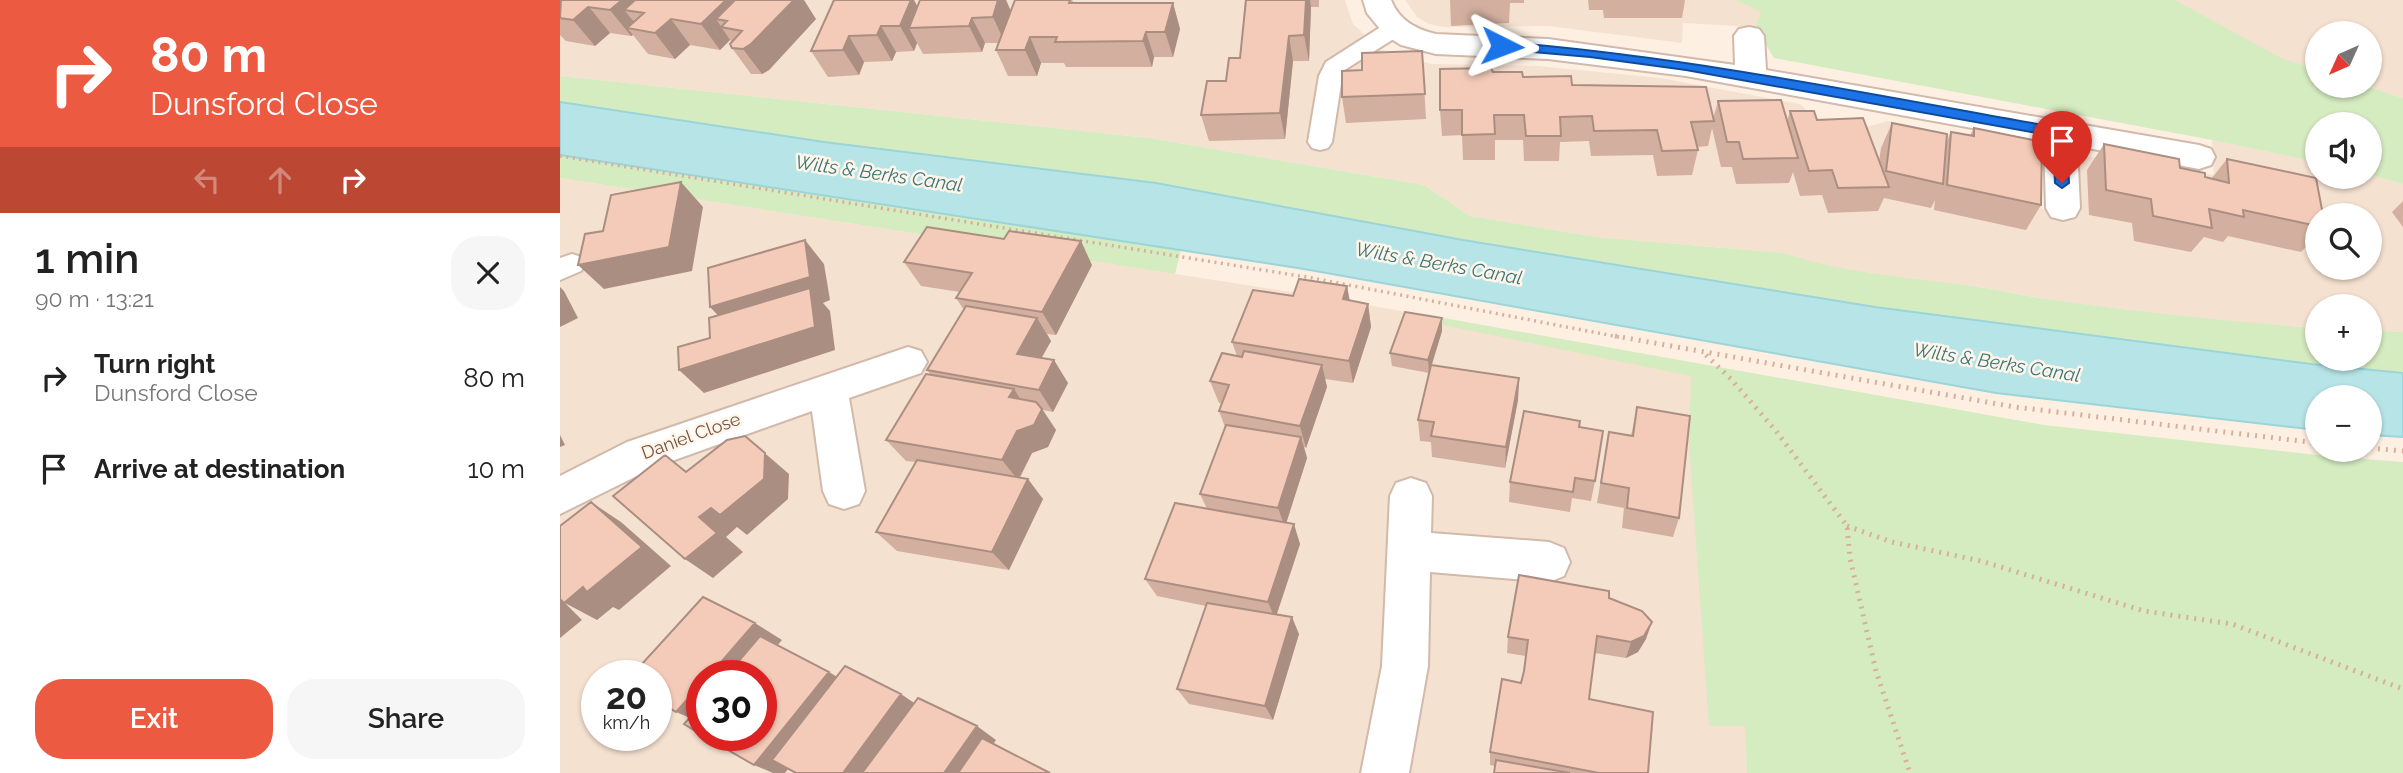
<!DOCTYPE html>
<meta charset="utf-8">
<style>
body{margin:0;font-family:Raleway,sans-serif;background:#f6f6f6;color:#222;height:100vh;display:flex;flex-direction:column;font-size:26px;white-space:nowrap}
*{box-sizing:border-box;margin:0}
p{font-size:23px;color:#767676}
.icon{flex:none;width:38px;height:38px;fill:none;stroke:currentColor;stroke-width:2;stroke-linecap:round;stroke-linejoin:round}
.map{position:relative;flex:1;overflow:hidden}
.side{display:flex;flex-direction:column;background:#fff;width:560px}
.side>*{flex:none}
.guide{background:#ec5a42;color:#fff;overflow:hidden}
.needle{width:46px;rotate:225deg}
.controls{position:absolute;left:1745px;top:21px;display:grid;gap:14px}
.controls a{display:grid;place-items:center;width:77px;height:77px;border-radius:50%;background:#fff;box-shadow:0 2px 5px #0004;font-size:35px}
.speed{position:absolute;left:21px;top:660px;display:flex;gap:14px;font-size:35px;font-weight:700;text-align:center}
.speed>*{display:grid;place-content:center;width:91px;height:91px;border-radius:50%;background:#fff;box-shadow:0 2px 5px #0004;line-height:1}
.speed small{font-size:18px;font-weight:400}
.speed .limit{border:10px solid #d22;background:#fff;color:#111}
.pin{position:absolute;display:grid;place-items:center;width:60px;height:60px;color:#fff;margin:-72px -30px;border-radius:50% 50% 50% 0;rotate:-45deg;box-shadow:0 0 7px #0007}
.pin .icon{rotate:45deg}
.me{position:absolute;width:77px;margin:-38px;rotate:93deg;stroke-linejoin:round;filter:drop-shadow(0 0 5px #0008)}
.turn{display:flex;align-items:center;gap:24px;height:147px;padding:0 35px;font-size:32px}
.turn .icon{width:91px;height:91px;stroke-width:2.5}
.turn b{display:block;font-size:49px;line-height:60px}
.lanes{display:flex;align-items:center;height:66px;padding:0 35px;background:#0003;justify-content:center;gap:35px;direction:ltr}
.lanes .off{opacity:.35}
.round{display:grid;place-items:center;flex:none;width:74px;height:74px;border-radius:28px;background:#f6f6f6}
.head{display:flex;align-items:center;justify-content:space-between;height:119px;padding:0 35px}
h1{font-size:42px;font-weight:600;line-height:52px}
.primary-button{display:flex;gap:14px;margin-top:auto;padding:14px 35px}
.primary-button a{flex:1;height:80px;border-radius:28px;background:#ec5a42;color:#fff;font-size:28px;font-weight:600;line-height:80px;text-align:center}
.primary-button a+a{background:#f6f6f6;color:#222}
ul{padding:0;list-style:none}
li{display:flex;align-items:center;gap:21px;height:91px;padding:0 35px}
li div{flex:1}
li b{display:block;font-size:26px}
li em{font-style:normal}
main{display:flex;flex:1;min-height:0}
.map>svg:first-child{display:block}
</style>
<main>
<section class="side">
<div class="guide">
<div class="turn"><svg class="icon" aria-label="right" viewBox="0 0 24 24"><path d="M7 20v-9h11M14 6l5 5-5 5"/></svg><div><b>80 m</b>Dunsford Close</div></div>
<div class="lanes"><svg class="icon off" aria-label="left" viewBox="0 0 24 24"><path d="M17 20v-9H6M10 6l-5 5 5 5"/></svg><svg class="icon off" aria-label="ahead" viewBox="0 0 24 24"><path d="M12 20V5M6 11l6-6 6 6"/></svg><svg class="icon" aria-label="right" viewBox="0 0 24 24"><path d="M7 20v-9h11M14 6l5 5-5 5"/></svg></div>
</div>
<div class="head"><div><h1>1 min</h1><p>90 m · 13:21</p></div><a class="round"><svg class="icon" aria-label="close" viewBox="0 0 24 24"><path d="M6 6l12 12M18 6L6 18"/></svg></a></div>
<ul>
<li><svg class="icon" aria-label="right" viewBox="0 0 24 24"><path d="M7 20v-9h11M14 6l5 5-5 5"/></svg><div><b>Turn right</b><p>Dunsford Close</p></div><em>80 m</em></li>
<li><svg class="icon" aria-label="arrive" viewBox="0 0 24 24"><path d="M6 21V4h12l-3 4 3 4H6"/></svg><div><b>Arrive at destination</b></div><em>10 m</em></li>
</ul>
<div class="primary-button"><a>Exit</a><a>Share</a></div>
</section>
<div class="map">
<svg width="1843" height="773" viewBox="0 0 1843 773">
<rect width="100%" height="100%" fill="#fdf0e2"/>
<path fill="#f5e1d0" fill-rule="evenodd" d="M0,0H785L793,24L820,49L871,64L978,66L1100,78L1240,104L1255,118L1303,128L1328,121L1457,149L1481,164V209L1517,217L1516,175L1519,164L1530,157L1542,158L1654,175L1652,140L1757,162V177L1810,175L1843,184V332L1810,330V306H1757V328L1663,321L1504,302L1414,286L1309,274L1250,262L1224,253L1036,237L910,216L864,185L589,138L0,76ZM1757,215H1810V268H1757Z
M845,0H1176L1202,12L1195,27L1123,23L1122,43L988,26L884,27L869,24L857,17Z
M1615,0H1843V98L1806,86H1810V33H1757V70L1721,59Z
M0,178L757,296L1132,363L1150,726H1186L1187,773H0ZM37,676H96V735H37ZM142,676H201V735H142Z"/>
<path fill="#d5ebc0" d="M1176,0H1615L1721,58L1757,70V86H1806L1843,98V184L1810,175V124H1757V162L1652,140L1214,58L1195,27L1201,12Z
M0,76L589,138L864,185L910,216L1036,237L1224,253C1285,274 1349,277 1413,286C1444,291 1476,298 1507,302C1590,313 1673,322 1757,328V359H1810V330L1843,332V373L1751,364L1315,307L903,240L596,183L264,142L0,102Z
M0,155L621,250L615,274L0,178Z
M878,317L1484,425L1767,456L1843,462V773H1187L1185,726H1149L1129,445L1131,376L883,325Z"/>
<path fill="#b6e4e7" stroke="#9cd5d9" stroke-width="2" d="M0,102L264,142L596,183L903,240L1315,307L1751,364L1843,373V437L1810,435V397H1757V430L1436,393L744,269L0,155Z"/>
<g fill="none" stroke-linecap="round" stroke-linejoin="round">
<g stroke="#d1b9ab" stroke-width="4">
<path id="lane" d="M835,21L843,23L846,28L843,33L783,71L772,142L768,148L760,150L752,148L748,142L759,76L766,62L827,23Z
M12,254L21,257L25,264L21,271L0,280V258Z"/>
</g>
<g stroke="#d1b9ab" stroke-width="4">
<path id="street" d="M803,0H831C839,20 855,29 876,34L988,39L1175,65L1174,36L1179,29L1189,27L1199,29L1204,36L1206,70L1639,145L1651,149L1655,157L1651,165L1639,169L1517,146L1520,208L1515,217L1503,220L1491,217L1486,208L1484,141L1126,76L988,59L876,54L841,45L825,35L807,13Z
M348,347L361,351L367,362L361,373L289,398L305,491L299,504L284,509L269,504L263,491L252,411L95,467L0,514V476L67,442Z
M851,478L866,483L872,496L871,533L989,542L1004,548L1010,562L1004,576L989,582L870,572L868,666L849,773H801L822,666L830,496L836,483Z"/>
</g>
<path stroke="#d8af9c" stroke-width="3.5" stroke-dasharray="2 4.5" stroke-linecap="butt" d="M0,156L752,278L1064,338"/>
<path stroke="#d8af9c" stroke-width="5" stroke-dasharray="2 6" stroke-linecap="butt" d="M1055,336L1455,407L1757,443
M1146,355L1171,379L1216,431L1287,526L1290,558L1316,671L1350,773
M1810,448L1843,451
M1287,526L1332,542L1421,561L1584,611L1672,624L1843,689"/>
<use href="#lane" fill="#fff" fill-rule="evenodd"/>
<use href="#street" fill="#fff" fill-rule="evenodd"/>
</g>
<path fill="#d2af9f" d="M0,0L256,19L209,70L202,74H191L172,48V42L170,40L160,50L130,45L115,59L88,54L73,35L71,36L50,33L35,46L6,41L0,35Z
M274,0H354L357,7L360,0H446L451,12L455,0H512L514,3H613L620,29L613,57H594L592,67H506L504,63H481L477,76H448L436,50L439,43H425L422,52L363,54L357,43L354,51L336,52L332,61L304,62L299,75L268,77L251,51Z
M685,0H759V7H751L749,61H733L725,139L649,141L641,115L666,81L680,58Z
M890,0H964V3H950L949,23L891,26Z
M1028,0H1125L1122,18H1044L1043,10H1029Z
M862,51L866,119L786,123L782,97L802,70Z
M933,72L1012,85L1153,119L1158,101L1227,121L1230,111L1257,120L1319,161L1321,148L1332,123L1387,141L1391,132L1410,135L1414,128L1481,205L1466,230L1374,210L1375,200L1371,208L1324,198L1318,211L1268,213L1262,195L1240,196L1233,172L1229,183L1176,184L1172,167H1161L1152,128L1148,146L1137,147L1138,150L1132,175L1097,176L1093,155L1031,156L1029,141L1000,142L999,161H964L963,140H935V160H903L902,135L882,136L880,110Z
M1544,144L1651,179L1667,159L1757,215V236L1741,252L1668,236L1663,242L1644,237L1631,252L1574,241L1572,223L1529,215L1527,170Z
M1843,201V227L1832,212Z
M344,262L532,265L496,335L487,334L491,341L481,358L508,383L493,412L483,410L496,430L488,447L472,453L460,478L483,499L449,570L337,551L316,532L356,462L346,461L326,440L371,375L367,370L404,310L396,298L400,292L361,286Z
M787,286L790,301L808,304L811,327L793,383L765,379L767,387L746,448L744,447L747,458L726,523L740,544L717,614L739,634L713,720L629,704L617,689L646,606L597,596L585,579L647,509L640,494L665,427L659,411L662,404L659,403L650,381L677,356L672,342L733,296Z
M882,318V331L872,365L959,378L958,400L945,468L872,457L871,442L860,441L858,420L869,373L832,366L830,353Z
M1077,407L1119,518L1113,537L1062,528L1064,508L1037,503L1049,432L1071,436Z
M1019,427L1035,481L1031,501L1012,498L1010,512L949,502L950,482Z
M1049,598L1086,639L1078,652L1066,658L1035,653L1029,699L1088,773H934L935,766L930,765V752L961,683L966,656L947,653L948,637Z"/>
<path fill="#ab8e82" d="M37,0L29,7L50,33L35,46L13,20L8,19Z
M62,0H105L84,13L64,10L80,29L67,28L73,35L71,36L50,10Z
M166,0H185L167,21L156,19L170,40L160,50L141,24Z
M234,0H244L256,19L209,70L202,74L183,49Z
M351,0H354L366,23L349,28L357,43L354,51L340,26Z
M438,0H446L453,16L445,43L433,17Z
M746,0H750L751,7L749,61L744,35Z
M613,3L620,29L613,57L605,32Z
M412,18L425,43L422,52L409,26Z
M111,19L130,45L115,59L95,33Z
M321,26L336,52L332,61L317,35Z
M586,32L594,57L592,67L583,41Z
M289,36L304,62L299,75L283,50Z
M729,36L733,61L725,139L720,113Z
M470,37L481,63L477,76L465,50Z
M121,182L143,207L132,271L44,289L18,265Z
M245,240L264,264L270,300L263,303L270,311L275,350L144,393L119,370L173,331L150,307Z
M521,241L532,265L496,335L482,312Z
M787,286L791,310L783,299Z
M0,287L4,291L18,318L0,327Z
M808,304L811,327L793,383L789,361Z
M477,318L491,341L471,377L457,354Z
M882,318V331L869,373L868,360Z
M494,360L508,383L493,412L479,390Z
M762,365L767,387L746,448L740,426Z
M959,378L958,400L945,468L946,447Z
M454,389L468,411L449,397Z
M482,409L496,430L488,447L472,453L458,480L442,460L457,431Z
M0,435L5,445L0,447Z
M185,436L229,474L228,499L187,535L177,527L166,537L183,552L153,578L125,559L139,517Z
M741,437L747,458L725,527L718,508Z
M468,479L483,499L449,570L432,552Z
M31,502L61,522L111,566L59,610L53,607L37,620L5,603L22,620L0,638V599Z
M734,524L740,544L715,619L708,602Z
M732,617L739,634L713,720L705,706Z
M1092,622L1086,639L1078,652L1066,658L1071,642Z
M195,623L222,640L191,676H149Z
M269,672L294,687L225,773H213L194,765Z
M142,683V723L116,712Z
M341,694L363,709L317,773H283Z
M417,726L436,740L414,773H384Z"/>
<path fill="#f4cbb9" stroke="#ab8e82" stroke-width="2" d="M1,0H62L50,10L28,7L13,20L0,18Z
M75,0H166L141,24L111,19L95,33L67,28L84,13L64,10Z
M175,0H234L191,44L183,49L172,48L170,44L182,31L161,27L167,21L156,19Z
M274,0H351L340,26H321L317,35L289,36L283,50L251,51Z
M360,0H438L433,17L412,18L409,26L349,28Z
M455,0H510L509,3H613L605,32H586L583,41L495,42L497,37H470L465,50H436Z
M686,0H746L744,35L729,36L720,113L641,115L647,81H666L669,58H680Z
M862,51L865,94L782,97V71L802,70V53Z
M931,68L933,72H962L963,77L1011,76L1012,85L1146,87L1154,121L1131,122L1138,150L1102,151L1097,130L1034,131L1032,116L1000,117L1001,136H966L964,115H934L935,134L902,135V110H880V69Z
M1221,100L1238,158L1183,159L1179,142H1167L1158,101Z
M1230,111H1254L1257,120L1303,118L1329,187L1278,188L1272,170L1249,171Z
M1332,123L1387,134L1383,184L1326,171Z
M1414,128L1482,142L1481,205L1387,185L1391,132L1414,136Z
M1544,144L1619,159L1620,168L1645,173V177L1669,183L1667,159L1756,178L1763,215H1757V226L1683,210L1684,217L1649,209L1652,228L1593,216L1591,199L1546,190Z
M121,182L109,247L18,265L25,234L43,231L51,195Z
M367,227L444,239L449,231L521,241L482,312L396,298L412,273L344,262Z
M245,240L250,277L150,307L148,268Z
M739,279L787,286L783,299L808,304L789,361L672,342L693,290L733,296Z
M250,288L255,327L119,370L118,347L150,338L149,318Z
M406,306L477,318L457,354L494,360L479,390L367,370Z
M845,312L882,318L868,360L830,353Z
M684,351L762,365L740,426L659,411L669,385L650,381L662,353L682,357Z
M871,365L959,378L946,447L871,436L874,422L858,420Z
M366,374L454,389L449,397L476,402L482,409L474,425L457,431L442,460L326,440Z
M1077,407L1130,416L1119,518L1067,508L1069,488L1041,483L1049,432L1073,436Z
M964,411L1020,421L1019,427L1043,431L1035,481L1015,478L1013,492L950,482Z
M666,425L741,437L718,508L640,494Z
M185,436L205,453L204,479L160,515L151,508L139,517L157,533L125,559L53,496L105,455L126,472L167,440Z
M357,460L468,479L432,552L316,532Z
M31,502L82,547L27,592L23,587L4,603L0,599V526Z
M615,503L734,524L708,602L585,579Z
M959,575L1049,591V598L1082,611L1092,622L1084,636L1071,642L1037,636L1029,699L1093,712L1088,773H1039L930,752L942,679L961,683L964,671L968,640L948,637Z
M143,597L195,623L149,676H142V683L116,712L96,700V676H71Z
M647,603L732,617L705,706L617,689Z
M200,636L269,672L194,765L142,735H201V676H166Z
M285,666L341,694L283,773H236L212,760Z
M358,698L417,726L384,773H302Z
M142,704V735L124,724Z
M422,738L490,773H398Z
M936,760L1010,773H934Z"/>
<path fill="#1a73e8" stroke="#114b97" stroke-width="2" d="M942,42C1130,57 1314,95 1500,128L1506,133L1509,183L1502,188L1495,183L1493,136L1126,70L1030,57L937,49V43Z"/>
<g text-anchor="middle" stroke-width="5" stroke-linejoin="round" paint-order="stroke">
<g font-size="18" fill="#765447" stroke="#fff5e9">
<text transform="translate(131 436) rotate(-20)" y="6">Daniel Close</text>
</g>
<g font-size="19" font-style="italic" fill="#3b767c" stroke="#fff5e9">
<text transform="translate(319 173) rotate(8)" y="7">Wilts &amp; Berks Canal</text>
<text transform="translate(879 263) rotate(10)" y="7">Wilts &amp; Berks Canal</text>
<text transform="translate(1437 362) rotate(9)" y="7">Wilts &amp; Berks Canal</text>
</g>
</g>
</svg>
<div class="controls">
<a><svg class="needle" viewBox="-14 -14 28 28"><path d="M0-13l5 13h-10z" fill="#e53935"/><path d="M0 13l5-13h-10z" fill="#767676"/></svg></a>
<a><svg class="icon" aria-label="sound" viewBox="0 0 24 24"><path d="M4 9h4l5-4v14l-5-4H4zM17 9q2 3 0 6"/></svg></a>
<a><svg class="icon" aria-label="search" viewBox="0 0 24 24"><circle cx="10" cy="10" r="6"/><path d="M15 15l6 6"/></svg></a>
<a>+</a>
<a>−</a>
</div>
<div class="speed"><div>20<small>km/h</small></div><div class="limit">30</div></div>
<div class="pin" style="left:1502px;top:183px;background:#d93025"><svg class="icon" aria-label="arrive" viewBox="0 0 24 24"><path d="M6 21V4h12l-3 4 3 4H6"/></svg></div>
<svg class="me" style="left:942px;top:46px" viewBox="-20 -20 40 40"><path d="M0-17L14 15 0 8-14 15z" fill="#1a73e8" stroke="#fff" stroke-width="4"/></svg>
</div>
</main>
